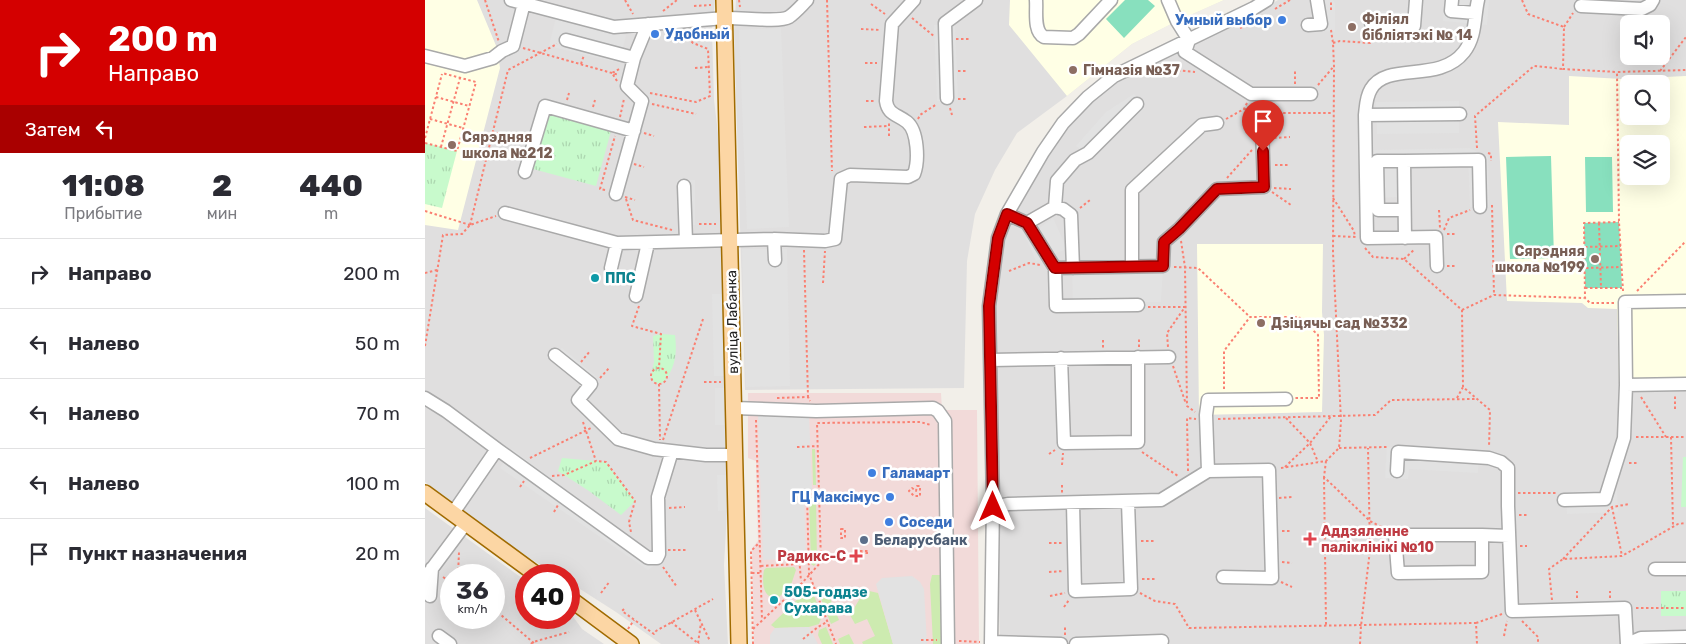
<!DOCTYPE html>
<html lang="ru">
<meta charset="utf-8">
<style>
body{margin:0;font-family:Rubik,sans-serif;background:#f2f2f3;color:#2b2b33;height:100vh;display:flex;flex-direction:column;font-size:19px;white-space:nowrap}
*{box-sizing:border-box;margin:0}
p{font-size:16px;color:#7c7c81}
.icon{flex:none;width:28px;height:28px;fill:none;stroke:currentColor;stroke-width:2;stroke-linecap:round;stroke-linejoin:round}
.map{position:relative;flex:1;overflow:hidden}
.details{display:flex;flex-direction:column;background:#fff;width:425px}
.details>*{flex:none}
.top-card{background:#d40000;color:#fff;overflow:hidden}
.controls{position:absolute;left:1195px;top:15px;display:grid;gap:10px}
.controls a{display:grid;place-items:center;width:50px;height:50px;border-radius:8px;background:#fff;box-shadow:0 5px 20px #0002;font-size:25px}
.speed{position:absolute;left:15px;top:564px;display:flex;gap:10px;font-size:25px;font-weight:700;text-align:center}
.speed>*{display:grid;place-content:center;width:65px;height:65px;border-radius:50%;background:#fff;box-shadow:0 5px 20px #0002;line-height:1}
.speed small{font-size:12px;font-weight:400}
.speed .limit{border:8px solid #d22;background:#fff;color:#111}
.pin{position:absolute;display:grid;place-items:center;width:42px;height:42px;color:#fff;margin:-51px -21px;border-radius:50% 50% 50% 0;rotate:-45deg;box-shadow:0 0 5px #0007}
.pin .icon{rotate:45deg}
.me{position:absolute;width:55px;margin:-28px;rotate:0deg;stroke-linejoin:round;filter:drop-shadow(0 0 4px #0008)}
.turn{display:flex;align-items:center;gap:18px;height:105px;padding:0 25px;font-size:22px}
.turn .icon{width:65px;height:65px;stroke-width:2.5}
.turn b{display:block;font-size:35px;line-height:42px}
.then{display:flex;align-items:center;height:48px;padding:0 25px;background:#0003;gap:10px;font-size:19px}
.eta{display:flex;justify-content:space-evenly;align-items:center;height:85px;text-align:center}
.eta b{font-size:30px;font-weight:800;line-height:35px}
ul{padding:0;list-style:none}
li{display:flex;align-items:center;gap:15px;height:70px;padding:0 25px;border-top:1px solid #e1e1e2}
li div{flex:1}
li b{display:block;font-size:19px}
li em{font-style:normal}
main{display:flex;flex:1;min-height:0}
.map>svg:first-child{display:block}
</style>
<main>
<section class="details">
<div class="top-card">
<div class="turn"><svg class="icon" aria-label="right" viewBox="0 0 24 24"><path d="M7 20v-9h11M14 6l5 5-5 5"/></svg><div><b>200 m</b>Направо</div></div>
<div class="then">Затем<svg class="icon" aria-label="left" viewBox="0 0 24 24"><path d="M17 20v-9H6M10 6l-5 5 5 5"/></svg></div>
</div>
<div class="eta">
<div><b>11:08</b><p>Прибытие</p></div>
<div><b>2</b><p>мин</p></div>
<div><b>440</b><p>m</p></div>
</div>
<ul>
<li><svg class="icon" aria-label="right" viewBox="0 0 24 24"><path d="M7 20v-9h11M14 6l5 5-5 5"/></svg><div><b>Направо</b></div><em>200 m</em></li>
<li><svg class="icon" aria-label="left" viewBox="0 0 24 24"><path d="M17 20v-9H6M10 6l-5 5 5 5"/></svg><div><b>Налево</b></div><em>50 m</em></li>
<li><svg class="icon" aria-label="left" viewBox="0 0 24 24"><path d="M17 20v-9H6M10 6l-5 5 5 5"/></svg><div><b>Налево</b></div><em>70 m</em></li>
<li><svg class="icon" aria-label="left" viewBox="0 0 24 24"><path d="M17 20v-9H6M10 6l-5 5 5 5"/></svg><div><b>Налево</b></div><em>100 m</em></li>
<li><svg class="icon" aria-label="arrive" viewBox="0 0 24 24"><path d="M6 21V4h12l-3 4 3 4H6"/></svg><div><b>Пункт назначения</b></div><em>20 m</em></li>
</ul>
</section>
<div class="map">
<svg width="1261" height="644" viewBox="0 0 1261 644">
<defs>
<pattern id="park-tufts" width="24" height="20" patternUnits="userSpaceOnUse" patternTransform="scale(1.25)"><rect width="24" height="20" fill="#c8facc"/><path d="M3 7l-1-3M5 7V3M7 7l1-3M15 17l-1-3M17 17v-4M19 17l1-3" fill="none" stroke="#acd6af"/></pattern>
</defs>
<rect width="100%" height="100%" fill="#f2efe9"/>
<path fill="#e0dfdf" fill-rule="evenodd" d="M0,0H290L287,30L289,100L294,141L302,512L299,565L303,644H236L191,612L144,582V575H132L96,553L0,482Z
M311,0H799L752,21L707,44L642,96L592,133L570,170L550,214L542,261L539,388L320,390L309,31Z
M853,0H1261V644H575L567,367L568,305L575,252L588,208L618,154L656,107L699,78L835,11ZM1204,24H1236V56H1204ZM1204,84H1236V116H1204ZM1204,144H1236V176H1204Z
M0,508L101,581V618H144V611L157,629L179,644H0ZM26,575H69V618H26Z"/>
<path fill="#f2dad9" d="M323,393H516L517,410H552L554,644H329L327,548L333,541L331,461L323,458Z"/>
<path fill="#ffffe5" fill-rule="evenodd" d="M0,0H52L72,48L75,68L33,230L0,225Z
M585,0H799L752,21L707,44L642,96L584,25Z
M1144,76L1197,79L1261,76V386L1194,387L1192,309L1163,308L1157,303L1082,301L1073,122L1144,125ZM1204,84H1236V116H1204ZM1204,144H1236V176H1204Z
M772,244H898L897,312L899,335L897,412L774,415Z"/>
<path fill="#cdebb0" d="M387,449H390L391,485H388Z
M384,497H391L392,562L389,566L386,564Z
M369,567L371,570L366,585L354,597C337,601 337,581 339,570L341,568Z
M507,575H516L517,644H508L505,584Z
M440,590L453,593L468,644H438L437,642L450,636L442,619L430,624L425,615Z
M381,591L388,593L397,616L394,624L384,627L350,628L346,625Z
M402,591L414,620L406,624L396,599L399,593Z
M401,627L408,644H397L393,635L394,630Z
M424,634L429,644H415L413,639Z"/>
<path fill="url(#park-tufts)" d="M123,114L186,131L171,186L108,169Z
M0,143L32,151L17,208L0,204Z
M236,334L250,335C252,351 251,364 242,378C238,383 235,385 229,382L226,376L229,362L228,336Z
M1258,457H1261V507H1256Z
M137,458L181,462L210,501L196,515L164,491L133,471Z
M1236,591H1261V616H1236Z"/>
<path fill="#88e0be" d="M700,0H723L730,6L699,38L681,19Z
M1126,156L1129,258L1085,259L1081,157Z
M1160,157H1187L1188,212H1161Z
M1194,222L1197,288H1160L1159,223Z"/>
<path fill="#e2e2e2" d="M884,0H908L910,3V32L895,31Z
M1019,0H1064L1062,25L1018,21Z
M947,10L997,14L995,40L945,36Z
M131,18L201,35L194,63L124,46Z
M509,25H530L533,100L512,101Z
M356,28L364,227L322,229L314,30Z
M709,94L720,108L666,159L651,146L681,112Z
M1034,101V133L952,134L951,102Z
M1044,148L1063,157L1064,207H1045L1043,153L972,155L973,197L949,198L948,150Z
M252,180H270V225H253Z
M628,218L642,249L611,261L601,238Z
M317,249H362L365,386L321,387Z
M738,272L736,302H648L647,273Z
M287,294H297L299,376H289Z
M137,348L172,377L161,389L126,360Z
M290,388H299L300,425H290Z
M384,414L387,490L379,491L381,558L338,560L333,415Z
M962,447L1054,452L1053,473L984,469L983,479L960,478Z
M87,449L235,561L223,570L75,468Z
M292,475H301L302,510L293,511Z
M1192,490L1193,512L1142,514L1141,492Z
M487,576L495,582L499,589L502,644H468L451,584L457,578Z
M384,627L393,644H345V635L350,628Z"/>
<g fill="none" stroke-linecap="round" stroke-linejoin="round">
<g stroke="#a9a9a9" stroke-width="15">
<path id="minor" d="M86,0L189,27L300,18C314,17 354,23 364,17C371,12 376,6 382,0
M611,0C612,11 608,31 619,37L648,38L654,34L686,0
M743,0L752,21L764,40L760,52L826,94H886
M1027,0L1026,11L1050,13
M1156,6L1217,9L1225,5L1228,0
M946,23L989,26L991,0
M883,25L896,24L892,0
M141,40L209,58L223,24
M0,56L40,66L68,58L77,51L88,46L99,3
M522,98L520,23L551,0
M940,115L1035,114
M979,161H952L953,210H979
M100,172L120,106L209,131
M259,186L261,241
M191,194L217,101L202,86L209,58
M630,207L638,209L646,215L648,268
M80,213L192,243L349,239L400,241L410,239L416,179L425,175L483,177L489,174C494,161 493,131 482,122C472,114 463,115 461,101L467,24L489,0
M582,214L602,223L630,268L738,266L739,242L754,229L792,189L839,187L837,127
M602,223L630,207L632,181L650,160L663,153L712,104
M980,238L979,161L1054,160L1055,207
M349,239L350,260
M1012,266L1011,237L942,238L940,115C941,106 941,97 946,89C962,61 1014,84 1039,52C1051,37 1049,18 1053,0
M707,267V190L777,125L792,123
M186,268L192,243
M630,268L631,306L713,305
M211,296L223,243
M130,355L166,384L153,400L193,439L229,449L281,455H310
M636,358L639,443L713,442V357
M566,360L744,357
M1201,385L1261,384
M0,398L21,411L72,449
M309,408L391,411L508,408L513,411L520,421L523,644
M783,471L781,415L783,400L861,399
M972,471L973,452L1064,458L1076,462L1083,468V506L1087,611L1200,608L1202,644
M1139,500L1180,499L1199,438L1201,385L1200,302L1261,301
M648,504L650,591L706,589L703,502
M568,507L583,504L736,500L783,471L844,470L847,578L798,577
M28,513L72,449L223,558H232L234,554L233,497L247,451
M1057,535V572L973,573L970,535H1057L1084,536
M1230,569H1261
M0,578L41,523
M5,596L7,568
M14,636L25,644
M566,642L636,644
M566,644L568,503L564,306L573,238L582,214L618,152L638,123L663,97L689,76L829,8L842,0
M651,644L737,641
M1202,644L1216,638L1261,637"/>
</g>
<g stroke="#a06b00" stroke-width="18">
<path id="major" d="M299,0L314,644
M0,493L112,575
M144,598L206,644"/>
</g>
<path stroke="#fa8072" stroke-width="2" stroke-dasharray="2.5 2.5" stroke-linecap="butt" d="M60,0L74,42
M200,0L208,14
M314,0L315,7
M402,0L407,171
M1097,0L1103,14L1139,27L1138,69L1192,72
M446,4L460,14
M269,6L286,5
M850,9L865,0
M906,10V0
M238,11L252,0
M487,18L510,37
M1139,27L1148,13
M815,28L826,23
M436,29L456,30
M531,39H544
M908,43L915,41L945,43V34
M98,48L194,75
M440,63H452
M156,64L159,55
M270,68L284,67
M738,69L770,72
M533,71H543
M1235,71L1261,37
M192,81L187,73L196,68
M870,84V71
M893,85L909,66
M225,93L271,102L285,96L283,49L268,43L257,32
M11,97L44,106
M533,99H543
M142,100L144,93
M441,101H451
M822,103L819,109L829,119
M227,104L271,114
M168,107L170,100
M525,108L527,115
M195,117L199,99
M5,119L38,128
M493,119L495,115L512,104
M801,119L819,109L853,113H908
M845,120L853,113
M439,127L463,126
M67,132L77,134
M219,133L229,136
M464,136V123
M0,138L17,74
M849,138L865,137
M0,143L32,151L51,82L17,73
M16,147L35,78
M1052,148L1050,116L1109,66L1138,69
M1063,153L1066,154V161
M209,164L219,167
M850,165H865
M802,178L827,150
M849,188L866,189
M180,190L175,189L190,136
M847,192L866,205
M200,197L210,200
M908,198L929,231L930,237
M201,199L208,220L247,230
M1067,205L1069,295
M655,208L665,200
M1014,210L1015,228
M0,211L45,225
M1174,223L1176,288
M274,224H291
M45,225L83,70L132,44
M1019,230L1024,218L1045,210
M1022,234H1030
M908,236L931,237
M756,241L760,267L762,406L770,412
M1160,247L1196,246
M940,248L948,257L979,259L1037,310L1038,387L1065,410L1064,447
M379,250L383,397
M979,259L990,249
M1022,266H1031
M749,267L773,268L825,317
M1161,268L1196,267
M584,271L604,263L615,265
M0,273L12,270
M398,283L400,251
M1160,288H1197
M1198,291L1194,222L1192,72L1261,70
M1212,291L1261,241
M1189,303H1165L1160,298L1159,223L1194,222
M214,306L207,326L236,334L234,368
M723,307H760L742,333L743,347
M1037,310L1069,295L1159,298
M678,340V348
M0,346L18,235L37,234L45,225L71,216
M714,347V339
M156,362L165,351
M748,366L761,404
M226 376a8 8 0 1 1 16 0a8 8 0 1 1-16 0Z
M175,378L185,367
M279,382H296
M234,384L235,440
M799,389V351L825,317H874L893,335L894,398H870
M1216,397L1241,437
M352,398L383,397L385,401
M1032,398L1038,387
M1250,409V394
M861,418L885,443L893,462
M793,419L950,415L966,400L1051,399
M331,420L337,620
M158,422L171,461
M1211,437H1261
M1246,437L1248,526
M238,440L278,319
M372,447L393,446
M914,448L962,447
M717,452L753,476
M624,454L630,450
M105,458L166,428
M901,461L899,477L945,521L960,529
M1204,463H1214
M637,465L638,453
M860,467L885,443L907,415
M856,468L901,461L914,448L916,421L908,252L909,66L908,43L906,30
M763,471L762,418L771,419
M127,476L139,475L171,461L181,462L210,501L204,522L206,532
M899,477L901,625
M637,485V493
M492,486H495V496H489L484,491L487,488L491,491Z
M95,487L99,481
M394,493L382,495L384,574L411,644
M1093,493H1131
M373,495H382
M854,498L867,497
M1187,507L1197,556
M244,508L260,507
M129,512L133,505
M1094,515H1102
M416,529H420V538H416Z
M857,531H867
M900,535L960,534
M716,541H729
M624,543H639
M1095,546H1102
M243,550H261
M435,551H443V553H435Z
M374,556L376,581
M1138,559L1187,507L1205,504
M396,562L413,558
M857,562L867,563
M336,566L375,564
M238,567L252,587
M624,572L639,571
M327,573H336
M33,575L34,552
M18,577L26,582
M717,579H730
M856,582L867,587
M176,593L185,581
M715,593L730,601L750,604L764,628L1051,623L1052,644
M625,596L640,593
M1152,598V591
M1185,598V591
M1127,600L1124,569L1138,559L1197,556L1253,524L1261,523
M639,607L644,600
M1211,608H1261
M69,609L110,644
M199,609L197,611L229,634L231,631L288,599
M270,610L285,641
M1097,621L1113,637V644
M246,622L274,644
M1051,623L1077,614
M203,629L209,620
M328,629L377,583L396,562L392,423L495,422L506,425
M640,635V627
M1079,636L1082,621
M378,639L393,627L402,622
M496,640H512
M534,641L555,642
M273,643L276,623
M106,644L108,642L144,632
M328,644L326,551L335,542
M935,644L936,626L945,550L943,448"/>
<use href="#minor" stroke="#fff" stroke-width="12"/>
<use href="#major" stroke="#fcd6a4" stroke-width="15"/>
</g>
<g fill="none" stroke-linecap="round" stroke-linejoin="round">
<g stroke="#8a0000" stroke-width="12">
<path id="route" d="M568,507L564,306L573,238L582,214L602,223L630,268L738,266L739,242L754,229L792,189L839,187L838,151"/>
</g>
<use href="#route" stroke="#d40000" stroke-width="9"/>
</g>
<g fill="#3f7fe0" stroke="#fff" stroke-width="2">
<circle cx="857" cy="20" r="5"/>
<circle cx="230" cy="34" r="5"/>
<circle cx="447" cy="473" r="5"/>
<circle cx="465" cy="497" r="5"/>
<circle cx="464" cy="522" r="5"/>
</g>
<g fill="#8d6e63" stroke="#fff" stroke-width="2">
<circle cx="927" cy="27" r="5"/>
<circle cx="648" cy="70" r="5"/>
<circle cx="27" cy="145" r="5"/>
<circle cx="1170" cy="259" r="5"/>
<circle cx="836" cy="323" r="5"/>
</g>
<g fill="#0f9aa8" stroke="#fff" stroke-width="2">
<circle cx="170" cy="278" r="5"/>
<circle cx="349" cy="600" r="5"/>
</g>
<g fill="#e0444e" stroke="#fff" stroke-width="2">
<path d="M882.5 531.5h5v5h5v5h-5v5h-5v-5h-5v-5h5z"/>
<path d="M428.5 548.5h5v5h5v5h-5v5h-5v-5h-5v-5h5z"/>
</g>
<circle fill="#5c6f8a" stroke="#fff" stroke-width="2" cx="439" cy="540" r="5"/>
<g text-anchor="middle" stroke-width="5" stroke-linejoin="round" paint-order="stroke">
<g font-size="14" font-weight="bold" fill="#785e54" stroke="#fff" text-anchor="start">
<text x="937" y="24">Філіял<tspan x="937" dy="16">бібліятэкі № 14</tspan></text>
<text x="658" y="75">Гімназія №37</text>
<text x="37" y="142">Сярэдняя<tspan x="37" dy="16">школа №212</tspan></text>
<text x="1160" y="256" text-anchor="end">Сярэдняя<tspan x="1160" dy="16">школа №199</tspan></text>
<text x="846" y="328">Дзіцячы сад №332</text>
</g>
<g font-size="14" font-weight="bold" fill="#366cbe" stroke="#fff" text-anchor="start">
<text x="847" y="25" text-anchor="end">Умный выбор</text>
<text x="240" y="39">Удобный</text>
<text x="457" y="478">Галамарт</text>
<text x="455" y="502" text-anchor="end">ГЦ Максімус</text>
<text x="474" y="527">Соседи</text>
</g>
<g font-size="14" font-weight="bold" fill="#0d838f" stroke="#fff" text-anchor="start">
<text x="180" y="283">ППС</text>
<text x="359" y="597">505-годдзе<tspan x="359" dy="16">Сухарава</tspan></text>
</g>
<g font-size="14" fill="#222" stroke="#fff">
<text transform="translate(307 322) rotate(-91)" y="5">вуліца Лабанка</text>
</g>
<g font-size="14" font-weight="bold" fill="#be3a42" stroke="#fff" text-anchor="start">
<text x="896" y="536">Аддзяленне<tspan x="896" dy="16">паліклінікі №10</tspan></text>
<text x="421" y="561" text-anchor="end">Радикс-С</text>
</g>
<g font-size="14" font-weight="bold" fill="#4e5e75" stroke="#fff" text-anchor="start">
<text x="449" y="545">Беларусбанк</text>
</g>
</g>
</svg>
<div class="controls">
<a><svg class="icon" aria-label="sound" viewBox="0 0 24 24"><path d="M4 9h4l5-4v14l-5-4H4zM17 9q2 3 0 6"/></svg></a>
<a><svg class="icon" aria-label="search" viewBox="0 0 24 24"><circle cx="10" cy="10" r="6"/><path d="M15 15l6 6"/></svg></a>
<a><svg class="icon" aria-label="layers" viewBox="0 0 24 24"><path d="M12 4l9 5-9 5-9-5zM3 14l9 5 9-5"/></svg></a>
</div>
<div class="speed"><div>36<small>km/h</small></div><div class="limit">40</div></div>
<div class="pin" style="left:838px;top:151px;background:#d93025"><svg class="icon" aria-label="arrive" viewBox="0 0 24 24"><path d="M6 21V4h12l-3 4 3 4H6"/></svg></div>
<svg class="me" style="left:568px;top:507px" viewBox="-20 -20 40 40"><path d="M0-17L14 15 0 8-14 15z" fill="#d40000" stroke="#fff" stroke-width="4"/></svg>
</div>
</main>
